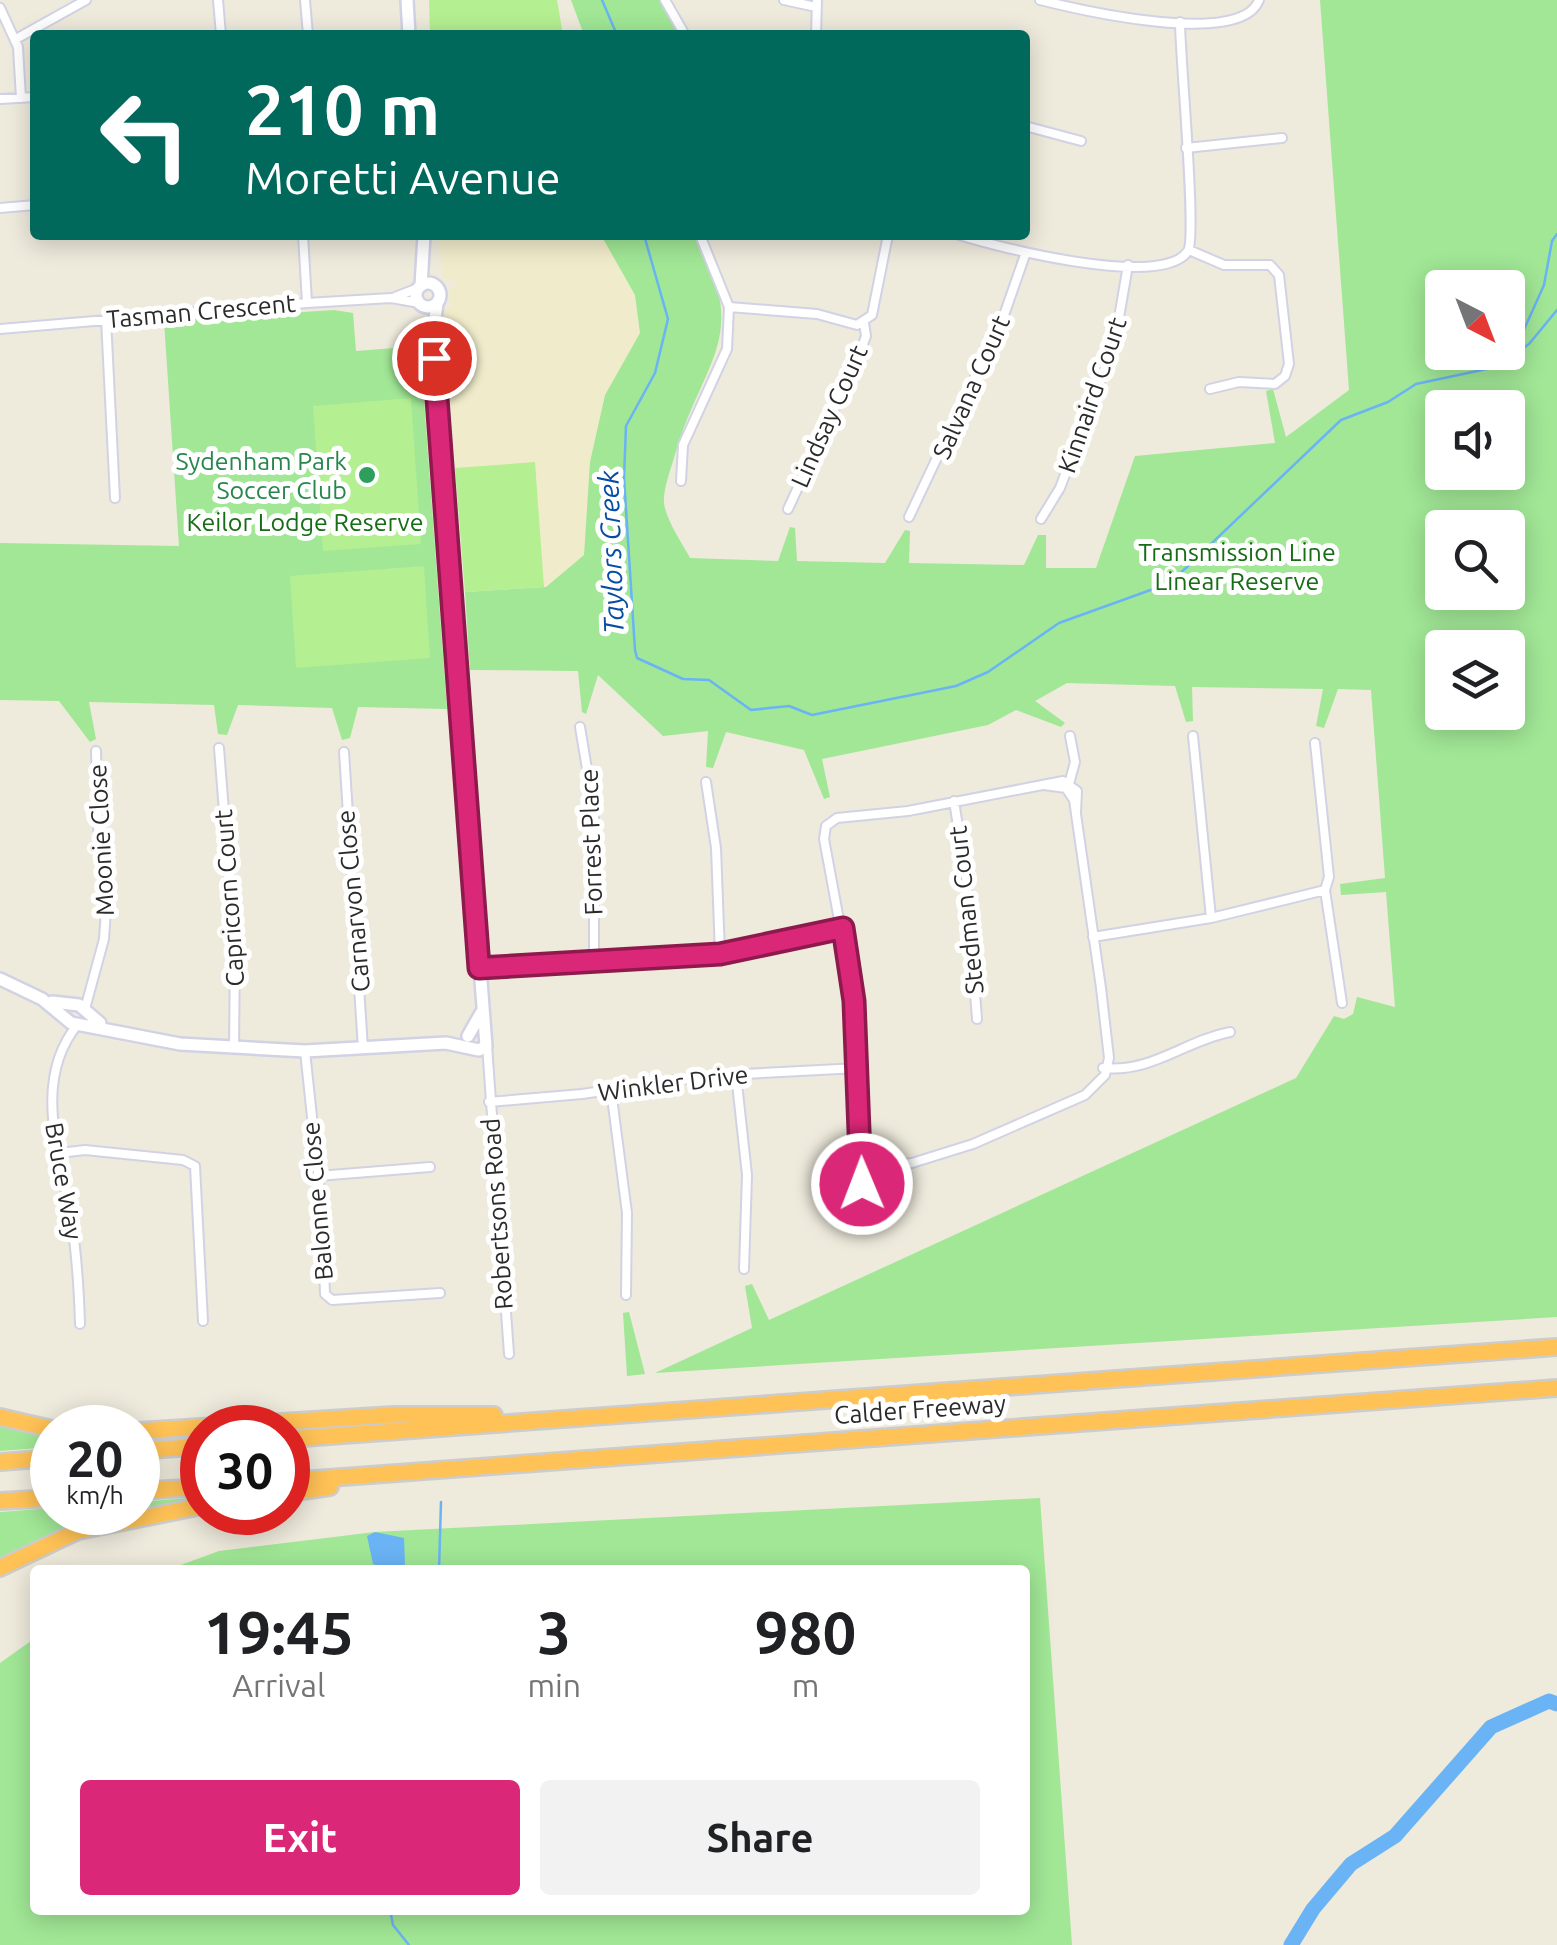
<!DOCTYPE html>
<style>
body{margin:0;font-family:Ubuntu,sans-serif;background:#f2f2f2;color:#202124;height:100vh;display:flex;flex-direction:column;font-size:38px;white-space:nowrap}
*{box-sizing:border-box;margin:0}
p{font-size:32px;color:#757577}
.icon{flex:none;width:55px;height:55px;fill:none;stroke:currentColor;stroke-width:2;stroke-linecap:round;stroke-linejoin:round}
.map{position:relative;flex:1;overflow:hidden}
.details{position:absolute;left:30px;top:1565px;width:1000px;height:350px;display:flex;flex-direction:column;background:#fff;border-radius:10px;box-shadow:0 5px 25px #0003}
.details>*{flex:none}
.banner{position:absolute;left:30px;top:30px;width:1000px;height:210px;border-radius:10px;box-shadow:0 5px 25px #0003;background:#00695c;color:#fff;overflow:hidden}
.needle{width:65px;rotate:138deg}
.controls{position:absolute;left:1425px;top:270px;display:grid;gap:20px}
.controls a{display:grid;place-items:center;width:100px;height:100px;border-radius:10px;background:#fff;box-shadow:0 5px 25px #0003;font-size:50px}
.speed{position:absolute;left:30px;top:1405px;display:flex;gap:20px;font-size:50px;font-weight:700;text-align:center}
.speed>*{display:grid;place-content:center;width:130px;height:130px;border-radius:50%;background:#fff;box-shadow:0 5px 25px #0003;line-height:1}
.speed small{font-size:25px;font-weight:400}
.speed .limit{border:15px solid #d22;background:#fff;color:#111}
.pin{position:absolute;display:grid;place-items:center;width:85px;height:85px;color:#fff;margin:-42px;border:5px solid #fff;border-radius:50%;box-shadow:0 2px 10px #0007}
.me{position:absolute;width:110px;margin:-55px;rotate:359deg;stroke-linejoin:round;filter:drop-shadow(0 0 8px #0008)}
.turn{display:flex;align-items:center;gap:35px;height:210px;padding:0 50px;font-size:45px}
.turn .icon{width:130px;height:130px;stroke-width:2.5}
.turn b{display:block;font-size:70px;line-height:85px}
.eta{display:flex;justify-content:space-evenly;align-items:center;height:170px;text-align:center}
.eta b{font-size:60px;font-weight:600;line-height:70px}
.cta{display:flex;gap:20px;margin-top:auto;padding:20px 50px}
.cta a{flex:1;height:115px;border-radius:10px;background:#db2777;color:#fff;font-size:40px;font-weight:600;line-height:115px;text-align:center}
.cta a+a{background:#f2f2f2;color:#202124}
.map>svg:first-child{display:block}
</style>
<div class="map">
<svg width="1557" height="1945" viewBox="0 0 1557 1945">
<rect width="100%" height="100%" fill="#eeeadc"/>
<path fill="#f0eccb" d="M439,235H601L635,295L640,333L605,396L591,463L584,555L547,587L465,592L443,313L449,307L451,288L459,283L443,279Z"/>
<path fill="#a1e796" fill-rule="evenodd" d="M571,0H660L680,35H584Z
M1320,0H1557V1317L655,1373L752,1328L745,1286L752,1284L769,1320L1296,1078L1334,1016L1344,1019L1353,1014L1357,997L1395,1007L1386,892L1341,895L1340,884L1385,878L1371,690L1338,689L1324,728L1316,726L1323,689L1192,687L1193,721L1186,722L1175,686L1067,683L1035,701L1065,723L1061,727L1016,710L988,725L822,759L830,797L824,799L804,750L726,732L713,768L706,767L708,731L663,736L598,675L586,714L582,712L578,671L470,670L465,592L546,587L584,555L590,462L605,395L640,333L635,295L601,235H695C753,340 701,360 674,458C670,471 663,490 664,503C666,520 682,543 690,558L778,561L790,527L795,528L797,561L885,563L905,530L910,531L909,563L1024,565L1038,535H1046V568H1096L1135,456L1275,443L1266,391L1273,389L1286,437L1349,390ZM1442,288H1508V352H1442ZM1442,408H1508V472H1442ZM1442,528H1508V592H1442ZM1442,648H1508V712H1442Z
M334,310L353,313L356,351L420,346L447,709L358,707L350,738L342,740L332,708L238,705L227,735L218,734L214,705L89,702L96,739L90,742L59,701L0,700V543L179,546L164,321Z
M629,1312L645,1374L627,1376L623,1313Z
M0,1423L52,1434V1447L0,1451Z
M202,1497V1503L72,1529L0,1563V1512L52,1508V1512H138V1502Z
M1040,1498L1072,1945H0V1663L35,1638V1910H1025V1570H167L219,1551L375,1532Z"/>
<path fill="#b4ef91" d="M429,0H557L563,35H430Z
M411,398L421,544L323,551L313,406Z
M535,462L544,587L465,592L455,468Z
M424,566L430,658L296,668L290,576Z"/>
<path fill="#6ab3f5" d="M375,1532L404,1538L405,1565L386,1570L373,1564L367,1536Z"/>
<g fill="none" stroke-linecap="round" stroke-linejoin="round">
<path stroke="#6ab3f5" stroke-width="2.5" d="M602,0L617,35
M644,235L668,319L655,373L626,426L624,478L635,650L637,658L683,679L709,680L751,710L789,706L812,715L956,686L988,672L1059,623L1170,583L1341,420L1388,402L1416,384L1496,367L1529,344L1557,310
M1513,354L1544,285L1552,241L1557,234
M439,1570L441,1502
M390,1910L393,1925L409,1945"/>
<path stroke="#6ab3f5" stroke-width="15" d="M1291,1945L1313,1909L1351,1864L1395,1836L1491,1727L1549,1701L1557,1704"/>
<g stroke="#d2d2e5" stroke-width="12">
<path id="street" d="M218,0L221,35
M305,0L308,35
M665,0L685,35
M784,0L816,7
M1040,0C1080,10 1242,48 1259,0
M0,8L18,47L21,98
M816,35L817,0
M16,39L86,0
M0,99L35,97
M1025,126L1081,141
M1186,148L1282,138
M0,208L35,205
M303,235L307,303
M700,235L729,307L817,314L857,325L872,315L888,235
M959,235C998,247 1163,290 1188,251C1197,235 1180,57 1180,22
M1189,250L1224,265H1270L1279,275L1289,364L1285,376L1275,384L1239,382L1210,389
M395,297L418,288
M106,319L115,498
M0,329L307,303L391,298L420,303
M681,481L683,445L727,349L729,307
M788,509L858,358L866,336L864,323
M909,517L1003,318L1025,255
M1041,519L1060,488L1115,341L1128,265
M580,727L594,811V958
M1193,736L1211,918
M219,748L235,952L234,1048
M344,752L363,1049
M706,782L716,848L720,954
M1069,784L1075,762L1070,736
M1044,785L1066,788L1074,800L1101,988L1109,1058L1105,1075L1085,1095L973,1144L912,1163L869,1168L861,1157L854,1001L824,839L826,826L837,818L908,811L1063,781L1077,791L1076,812
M954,801L966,877L977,1019
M1325,890L1342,1003
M1093,937L1211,918L1325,890L1329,877L1315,743
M479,968L720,954L843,927
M85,1009L104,939L106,910L99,855L96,751
M78,1024C30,1082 62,1159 72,1224C77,1258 79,1291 80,1324
M487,1045L509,1354
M305,1051L322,1211L325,1294L332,1300L440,1293
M1103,1068C1152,1073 1184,1041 1230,1032
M736,1074L747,1175L744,1269
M611,1090L627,1213L626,1295
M489,1102L582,1094L704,1076L858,1068
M59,1153L85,1150L183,1160L195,1166L203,1321
M318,1176L430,1167
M864,1219L862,1184L869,1168"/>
</g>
<g stroke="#d2d2e5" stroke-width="16">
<path id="secondary" d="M407,0L409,35
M416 295a12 12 0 1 1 24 0a12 12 0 1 1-24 0Z
M421,286L424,235
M0,979L42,999L71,1023L180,1044L305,1051L446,1043L479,1050L486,1046L432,340L437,304
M52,1002L79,1005L100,1023
M468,1036L481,1013"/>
</g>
<g stroke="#ccc" stroke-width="20">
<path id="highway" d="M0,1417L52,1429
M138,1431L393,1415H494
M288,1439L1557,1347
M138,1451L202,1446
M0,1462L52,1458
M288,1481L1557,1388
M138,1491L202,1487
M288,1493L330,1487
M0,1501L52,1498
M0,1568L78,1531L202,1506"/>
</g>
<use href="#street" stroke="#fff" stroke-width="8"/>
<use href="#secondary" stroke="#fff" stroke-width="11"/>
<use href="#highway" stroke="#ffc256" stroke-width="15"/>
</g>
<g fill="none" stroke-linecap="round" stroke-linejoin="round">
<g stroke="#8e194d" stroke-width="25">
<path id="route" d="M434,358L479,968L720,954L843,928L854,1001L860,1157L869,1168L862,1184"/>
</g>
<use href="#route" stroke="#db2777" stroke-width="18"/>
</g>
<circle fill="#2e9e5b" stroke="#fff" stroke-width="4" cx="367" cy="475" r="10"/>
<g text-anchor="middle" stroke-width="10" stroke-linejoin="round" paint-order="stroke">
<g font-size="25" fill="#2b2b2b" stroke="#fff">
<text transform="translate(201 311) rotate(-5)" y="9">Tasman Crescent</text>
<text transform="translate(971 387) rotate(-66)" y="9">Salvana Court</text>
<text transform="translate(1092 395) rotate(-71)" y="9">Kinnaird Court</text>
<text transform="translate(829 416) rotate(-66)" y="9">Lindsay Court</text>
<text transform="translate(101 840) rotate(-93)" y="9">Moonie Close</text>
<text transform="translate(591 842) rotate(-92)" y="9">Forrest Place</text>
<text transform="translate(229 898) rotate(-94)" y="9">Capricorn Court</text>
<text transform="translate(353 901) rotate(-95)" y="9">Carnarvon Close</text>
<text transform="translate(966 910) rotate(-96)" y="9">Stedman Court</text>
<text transform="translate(673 1083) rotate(-7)" y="9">Winkler Drive</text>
<text transform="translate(64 1181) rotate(80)" y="9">Bruce Way</text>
<text transform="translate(317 1201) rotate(-95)" y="9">Balonne Close</text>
<text transform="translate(497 1214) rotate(-94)" y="9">Robertsons Road</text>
<text transform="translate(920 1409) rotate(-4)" y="9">Calder Freeway</text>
</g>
<g font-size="25" fill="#27864d" stroke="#fff" text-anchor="end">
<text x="347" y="470">Sydenham Park<tspan x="347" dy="29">Soccer Club</tspan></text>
</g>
<g font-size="25" fill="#166d16" stroke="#fff">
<text x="305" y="531">Keilor Lodge Reserve</text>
<text x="1237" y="561">Transmission Line<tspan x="1237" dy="29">Linear Reserve</tspan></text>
</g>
<g font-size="28" font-style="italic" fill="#064da4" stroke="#fff">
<text transform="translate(611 552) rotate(-92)" y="10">Taylors Creek</text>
</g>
</g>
</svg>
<div class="controls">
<a><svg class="needle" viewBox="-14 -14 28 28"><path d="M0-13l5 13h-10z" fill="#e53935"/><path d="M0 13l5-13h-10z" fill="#757577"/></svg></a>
<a><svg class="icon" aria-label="sound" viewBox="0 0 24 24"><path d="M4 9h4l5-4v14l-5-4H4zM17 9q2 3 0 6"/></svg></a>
<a><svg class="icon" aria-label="search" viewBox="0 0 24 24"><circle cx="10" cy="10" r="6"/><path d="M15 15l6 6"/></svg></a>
<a><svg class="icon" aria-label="layers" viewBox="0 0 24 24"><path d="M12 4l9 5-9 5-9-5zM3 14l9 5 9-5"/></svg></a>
</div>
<div class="speed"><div>20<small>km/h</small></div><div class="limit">30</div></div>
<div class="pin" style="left:434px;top:358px;background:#d93025"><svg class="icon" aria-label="arrive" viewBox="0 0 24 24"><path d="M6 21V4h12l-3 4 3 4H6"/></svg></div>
<svg class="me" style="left:862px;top:1184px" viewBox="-20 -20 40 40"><circle r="17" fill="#db2777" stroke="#fff" stroke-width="3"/><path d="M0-11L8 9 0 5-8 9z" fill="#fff"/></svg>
<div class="banner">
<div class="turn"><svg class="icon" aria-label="left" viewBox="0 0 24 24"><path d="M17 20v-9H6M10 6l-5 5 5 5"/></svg><div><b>210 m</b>Moretti Avenue</div></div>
</div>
<section class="details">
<div class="eta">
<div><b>19:45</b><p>Arrival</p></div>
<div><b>3</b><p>min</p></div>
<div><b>980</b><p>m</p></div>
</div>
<div class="cta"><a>Exit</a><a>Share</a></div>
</section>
</div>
